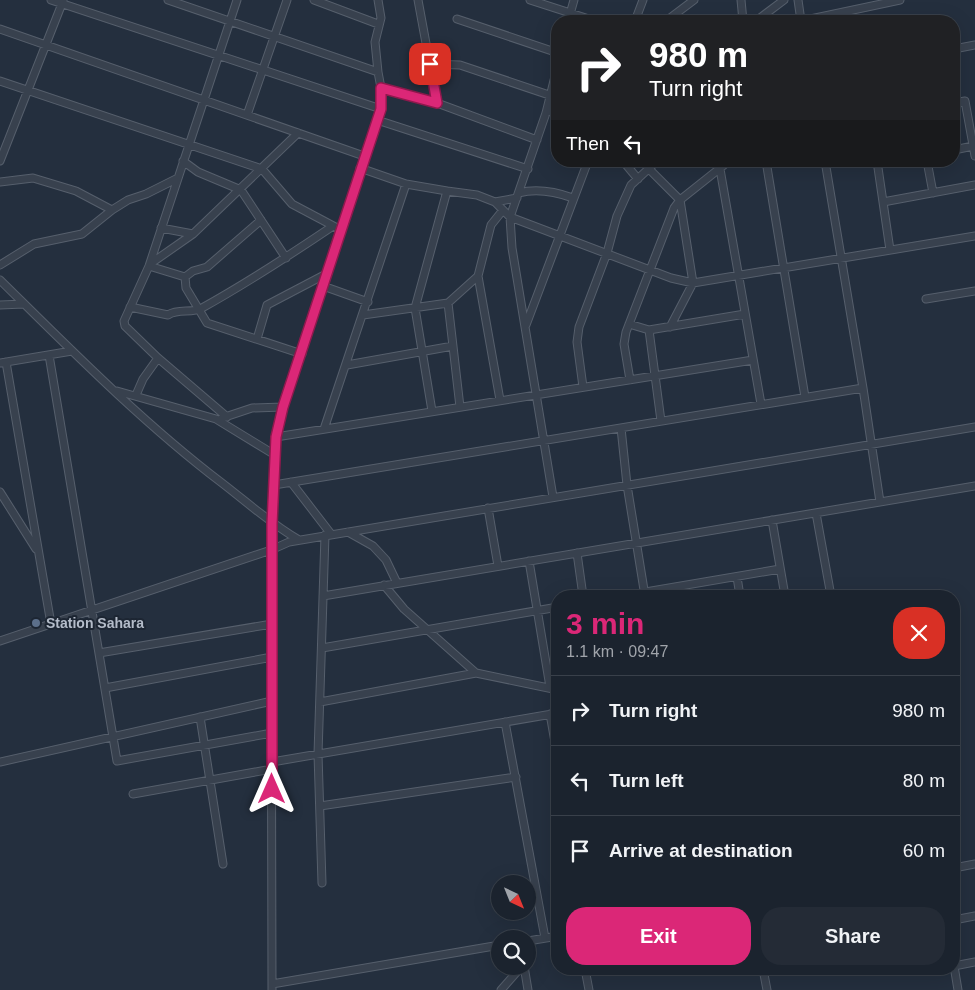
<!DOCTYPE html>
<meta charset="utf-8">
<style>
body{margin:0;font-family:Arial,sans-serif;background:#242b36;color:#f1f3f6;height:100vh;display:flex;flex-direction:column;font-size:19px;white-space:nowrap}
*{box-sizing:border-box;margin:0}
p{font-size:16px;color:#a0a4aa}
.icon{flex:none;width:28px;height:28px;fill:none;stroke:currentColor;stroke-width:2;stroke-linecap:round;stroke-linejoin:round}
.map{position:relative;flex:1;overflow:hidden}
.panel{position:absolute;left:551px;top:590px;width:409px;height:385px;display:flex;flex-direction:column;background:#1b232e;border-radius:20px;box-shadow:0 5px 20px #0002,0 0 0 1px #39404a}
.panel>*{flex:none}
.top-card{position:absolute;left:551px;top:15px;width:409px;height:152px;border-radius:20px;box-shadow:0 5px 20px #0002,0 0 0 1px #39404a;background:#202124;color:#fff;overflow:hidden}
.needle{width:32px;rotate:137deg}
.tools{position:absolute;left:491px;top:875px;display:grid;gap:10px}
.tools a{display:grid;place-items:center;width:45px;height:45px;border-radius:50%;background:#1b232e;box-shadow:0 5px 20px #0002,0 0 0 1px #39404a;font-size:25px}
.pin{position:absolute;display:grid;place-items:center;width:42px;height:42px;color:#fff;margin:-21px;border-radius:10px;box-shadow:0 2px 8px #0006}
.me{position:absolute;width:55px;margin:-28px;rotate:0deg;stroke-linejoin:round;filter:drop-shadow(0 0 4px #0008)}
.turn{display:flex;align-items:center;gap:18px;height:105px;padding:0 15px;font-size:22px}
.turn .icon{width:65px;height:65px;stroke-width:2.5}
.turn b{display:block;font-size:35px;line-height:42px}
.then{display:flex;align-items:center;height:48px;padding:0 15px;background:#0003;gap:10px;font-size:19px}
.round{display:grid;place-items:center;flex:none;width:52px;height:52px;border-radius:20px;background:#242b36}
.headline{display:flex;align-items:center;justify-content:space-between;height:85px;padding:0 15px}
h1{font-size:30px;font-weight:700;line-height:38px;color:#db2777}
.button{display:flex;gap:10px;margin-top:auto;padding:10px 15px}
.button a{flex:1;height:58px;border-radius:20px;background:#db2777;color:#fff;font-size:20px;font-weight:700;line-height:58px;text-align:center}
.button a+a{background:#242b36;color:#f1f3f6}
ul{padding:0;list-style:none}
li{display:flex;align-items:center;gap:15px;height:70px;padding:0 15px;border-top:1px solid #39404a}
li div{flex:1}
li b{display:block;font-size:19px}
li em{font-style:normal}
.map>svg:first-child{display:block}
</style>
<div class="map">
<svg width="975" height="990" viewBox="0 0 975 990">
<rect width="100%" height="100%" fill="#242f3e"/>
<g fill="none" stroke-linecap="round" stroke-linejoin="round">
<g stroke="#565f6c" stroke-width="9">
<path id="minor" d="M51,0L381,109
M168,0L378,72L381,88
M314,0L378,24
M378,0L381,18L375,42L378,72
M418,0L437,103
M530,0L595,21
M741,0L743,21
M798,0L801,21
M457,19L558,53
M568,21L574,0
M635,21L643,0
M666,21L694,0
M756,21L784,0
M801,21L900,0
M0,29L364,156
M954,49L975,45
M430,64L460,65L549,95
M0,81L262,169L292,204L341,230
M954,103L965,101L975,156
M546,113L558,105
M247,115L287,0
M377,120L528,169
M954,150L973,146
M0,161L63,1
M183,161L198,172L241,190L286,258
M623,161L638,179
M766,161L805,397
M825,161L863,388L880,502
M877,161L890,250
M927,161L933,193
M360,168L406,184L447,191
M648,168L680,200L693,283L670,327
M720,169L761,404
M0,182L33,178L76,191L112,210
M519,193C537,188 556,192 573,198
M517,198L495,202L510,217L671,278L693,283L975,236
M883,202L975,185
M161,228L193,234L298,133
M150,264L193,234
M0,265L34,244L82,234L112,210L128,200L146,194L178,178
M149,266L185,277
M478,276L500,400
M185,277L186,288L207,323L302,354
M185,277L193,271L207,267L261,220
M0,280C71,350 143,423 222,483C248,503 271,524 299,540
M323,286L368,302
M926,299L975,291
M448,303L460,407
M0,305L24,304
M130,307L168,315C179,308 191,314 202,308C247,283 290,255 333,226
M363,315L448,303L478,276L491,225L503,210
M629,324L649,330L745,314
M526,325L588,161
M649,330L661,421
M257,339L267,305L328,273
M49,355L117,761L272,733
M6,362L51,624
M0,363L72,351
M347,365L453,346
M630,380L624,344L626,332L674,208L680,200L729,161
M583,387L577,342L579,327L607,253L617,216L631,185L657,161
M117,391L216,419L275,455
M136,395L143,379L158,358
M432,411L415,308L447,191L477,195L495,202
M227,417L158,358L125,326L124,321L149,266L237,0
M222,418L252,408L283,407
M621,428L627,485L645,596
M324,429L406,184
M276,437L753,360
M291,482L331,534
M274,485L863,388
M0,492L36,549
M553,497L512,248L510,217L546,113L558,64
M488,508L498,566
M816,513L831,596
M772,520L785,596
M348,532L373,546L386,560L397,583
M577,553L583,596
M529,561L550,687
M737,577L740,596
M384,585L404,609L476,673L558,690
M323,596L975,486
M622,596L780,569
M0,641L271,550L289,542L975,427
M322,648L558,607
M99,653L272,624
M105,688L272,657
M320,702L476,673
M550,714L558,759
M200,717L223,864
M505,722L545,938
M0,762L272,701
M272,762L558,713
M133,794L272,769
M320,806L516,777
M954,868L975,864
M322,883L318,754L325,535
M954,920L975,916
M528,941L558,936
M524,966L528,990
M954,966L958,990
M954,966L975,962
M585,969L589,990
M763,969L767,990
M272,984L500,945
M272,990L271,550L276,437L283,407L381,109V88L437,103L537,140
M501,990L522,966"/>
</g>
<use href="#minor" stroke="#38414e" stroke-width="7"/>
</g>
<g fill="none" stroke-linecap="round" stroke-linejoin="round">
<g stroke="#8e194d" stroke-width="12">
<path id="route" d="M272,789V524L276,437L283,407L381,109V88L437,103L430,64"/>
</g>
<use href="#route" stroke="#db2777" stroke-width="9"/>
</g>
<circle fill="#5c6f8a" stroke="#1d2633" stroke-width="2" cx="36" cy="623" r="5"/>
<g text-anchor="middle" stroke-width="4" stroke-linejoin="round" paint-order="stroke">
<g font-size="14" font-weight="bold" fill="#b4bcc9" stroke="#1d2633" text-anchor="start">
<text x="46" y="628">Station Sahara</text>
</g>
</g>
</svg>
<div class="tools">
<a><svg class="needle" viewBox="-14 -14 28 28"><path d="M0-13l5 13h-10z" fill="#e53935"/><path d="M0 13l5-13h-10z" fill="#a0a4aa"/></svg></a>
<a><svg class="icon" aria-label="search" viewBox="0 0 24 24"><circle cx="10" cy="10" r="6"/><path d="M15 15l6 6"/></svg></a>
</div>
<div class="pin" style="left:430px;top:64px;background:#d93025"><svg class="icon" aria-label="arrive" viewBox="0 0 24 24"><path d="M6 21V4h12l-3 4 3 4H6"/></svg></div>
<svg class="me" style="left:272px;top:789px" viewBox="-20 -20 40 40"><path d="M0-17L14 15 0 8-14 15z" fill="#db2777" stroke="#fff" stroke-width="4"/></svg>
<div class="top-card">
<div class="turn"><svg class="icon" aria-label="right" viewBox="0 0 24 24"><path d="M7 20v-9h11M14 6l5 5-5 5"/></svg><div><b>980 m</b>Turn right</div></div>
<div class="then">Then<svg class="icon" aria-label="left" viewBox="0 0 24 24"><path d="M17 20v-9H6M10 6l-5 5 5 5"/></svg></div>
</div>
<section class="panel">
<div class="headline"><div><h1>3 min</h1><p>1.1 km · 09:47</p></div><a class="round" style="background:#d93025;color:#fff"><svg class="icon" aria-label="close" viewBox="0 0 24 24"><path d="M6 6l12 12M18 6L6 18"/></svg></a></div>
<ul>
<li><svg class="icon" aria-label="right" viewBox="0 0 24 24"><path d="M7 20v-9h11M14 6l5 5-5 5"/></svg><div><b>Turn right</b></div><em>980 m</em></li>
<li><svg class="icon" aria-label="left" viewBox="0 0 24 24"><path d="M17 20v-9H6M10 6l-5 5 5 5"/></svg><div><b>Turn left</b></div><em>80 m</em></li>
<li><svg class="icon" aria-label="arrive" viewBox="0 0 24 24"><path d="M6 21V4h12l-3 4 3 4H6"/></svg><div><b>Arrive at destination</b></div><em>60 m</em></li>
</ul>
<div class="button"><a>Exit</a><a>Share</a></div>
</section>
</div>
